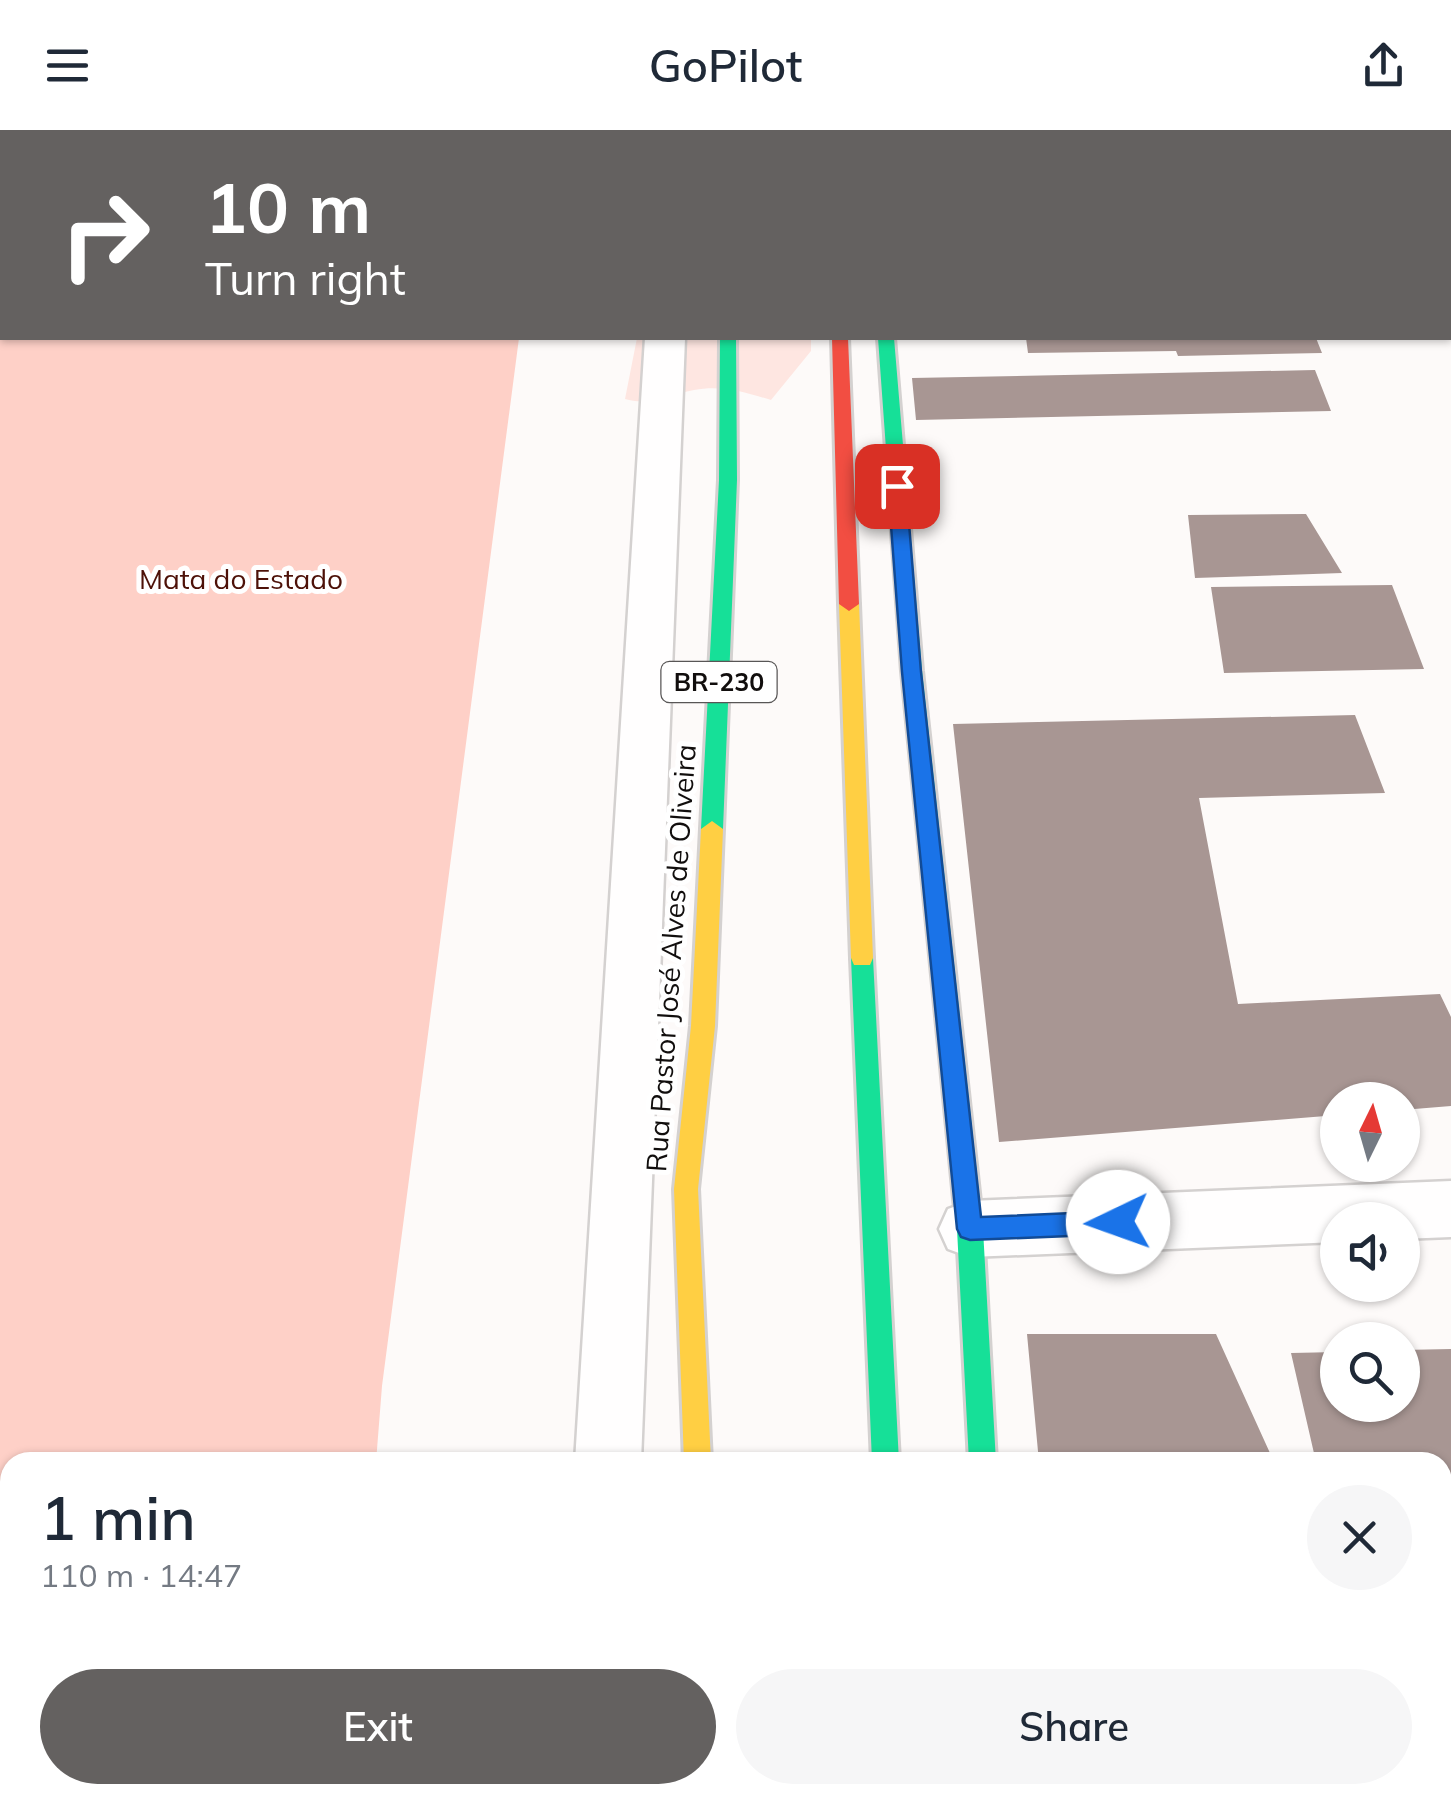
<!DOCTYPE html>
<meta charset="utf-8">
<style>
body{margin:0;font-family:Mulish,sans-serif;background:#f6f6f7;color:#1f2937;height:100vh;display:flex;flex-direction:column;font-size:38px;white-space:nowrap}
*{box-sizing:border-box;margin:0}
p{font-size:32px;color:#747a83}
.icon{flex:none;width:55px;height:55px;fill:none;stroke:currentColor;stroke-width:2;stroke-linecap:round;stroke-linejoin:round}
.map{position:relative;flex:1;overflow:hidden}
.panel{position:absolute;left:0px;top:1322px;width:1452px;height:352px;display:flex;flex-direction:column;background:#fff;border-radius:30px 30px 0 0;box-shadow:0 2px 8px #0004}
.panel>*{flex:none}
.top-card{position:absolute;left:0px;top:0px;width:1452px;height:210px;box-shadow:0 2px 8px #0004;background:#646160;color:#fff;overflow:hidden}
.needle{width:65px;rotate:5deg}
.controls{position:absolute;left:1320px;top:952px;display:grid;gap:20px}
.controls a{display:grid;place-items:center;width:100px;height:100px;border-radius:50%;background:#fff;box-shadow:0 2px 8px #0004;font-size:50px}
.pin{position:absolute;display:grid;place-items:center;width:85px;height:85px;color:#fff;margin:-42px;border-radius:20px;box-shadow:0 5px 15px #0006}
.me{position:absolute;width:110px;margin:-55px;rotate:267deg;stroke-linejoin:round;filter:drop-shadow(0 0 8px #0008)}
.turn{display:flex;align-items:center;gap:35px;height:210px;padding:0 40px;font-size:45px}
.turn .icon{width:130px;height:130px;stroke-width:2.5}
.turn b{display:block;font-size:70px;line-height:85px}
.round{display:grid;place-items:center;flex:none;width:105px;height:105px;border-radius:52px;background:#f6f6f7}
.headline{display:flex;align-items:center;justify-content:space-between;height:170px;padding:0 40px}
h1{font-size:60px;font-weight:600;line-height:75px}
.button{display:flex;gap:20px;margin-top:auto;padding:20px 40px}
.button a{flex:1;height:115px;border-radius:60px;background:#646160;color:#fff;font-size:40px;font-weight:600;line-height:115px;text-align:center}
.button a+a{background:#f6f6f7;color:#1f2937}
header{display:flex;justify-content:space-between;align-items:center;height:130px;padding:0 40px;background:#fff;font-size:45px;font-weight:600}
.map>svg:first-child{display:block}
.green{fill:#fee6e1}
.forest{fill:#fed0c7}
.building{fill:#a89693}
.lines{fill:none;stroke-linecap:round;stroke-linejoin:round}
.street-casing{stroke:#d4d1d0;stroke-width:5}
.fast-casing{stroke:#d4d1d0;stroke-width:6}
.slow-casing{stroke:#d4d1d0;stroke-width:6}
.jam-casing{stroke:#d4d1d0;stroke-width:6}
.street{fill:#fffefe;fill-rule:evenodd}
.fast{fill:#16e098;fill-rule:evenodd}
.slow{fill:#ffcf43;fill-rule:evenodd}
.jam{fill:#f24e42;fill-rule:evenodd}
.route{fill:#1a73e8;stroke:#114b97;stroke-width:2.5}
.labels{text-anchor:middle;stroke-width:10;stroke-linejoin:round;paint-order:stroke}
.shield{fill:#fff;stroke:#585656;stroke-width:2.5}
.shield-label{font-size:25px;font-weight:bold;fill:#110e0d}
.park-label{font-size:28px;fill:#4d1108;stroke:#fff}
.street-label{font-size:28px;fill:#110e0d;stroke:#fff}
</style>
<header><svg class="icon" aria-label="menu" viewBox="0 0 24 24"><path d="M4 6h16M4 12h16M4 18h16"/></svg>GoPilot<svg class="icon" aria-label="share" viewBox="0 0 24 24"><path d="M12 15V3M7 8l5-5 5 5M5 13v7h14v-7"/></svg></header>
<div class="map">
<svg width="1451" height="1673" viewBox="0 0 1451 1673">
<rect width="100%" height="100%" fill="#fdfaf9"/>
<!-- green -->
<path class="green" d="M637,208H811V221L771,270C744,262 722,255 694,260C669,265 649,276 625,269Z"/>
<!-- forest -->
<path class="forest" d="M0,0H590L2,2V208H519L382,1256L376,1332H10V1665H350L349,1673H0Z"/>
<!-- building -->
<path class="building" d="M1026,208H1316L1322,223L1178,226L1176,221L1028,223Z
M1315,240L1331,281L916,290L912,248Z
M1306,384L1342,443L1195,448L1188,385Z
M1392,455L1424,539L1224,543L1211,457Z
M1355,585L1385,663L1199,668L1238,874L1440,864L1451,887V976L1402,980V970H1338V985L999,1012L953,594Z
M1027,1204H1216L1274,1332H1039Z
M1451,1219V1394H1442V1332H1316L1291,1223L1338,1222V1275H1402V1220Z
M1451,1552V1673H1376L1374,1665H1442V1553Z"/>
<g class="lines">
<!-- street casing -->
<g class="street-casing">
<path id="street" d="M658,0H694V2H659Z
M853,0H889V2H854Z
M645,208H685L641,1332H575Z
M1451,1051V1107L1402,1109V1090H1338V1112L970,1127L948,1119L939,1099L948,1079L970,1071Z
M554,1665H628L627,1673H553Z
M965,1665H1039L1040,1673H966Z"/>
</g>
<!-- fast casing -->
<g class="fast-casing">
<path id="fast" d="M720,208H736L737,350L723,699L712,707L701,699L719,350Z
M878,208H894L922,541L983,1099L996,1332H969L957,1099L902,541Z
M862,819L870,821L873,828L899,1332H872L851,828L854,821Z
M688,1665H718V1673H688Z
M884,1665H914V1673H884Z"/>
</g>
<!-- slow casing -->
<g class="slow-casing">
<path id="slow" d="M849,467L859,474L873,828L870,835H854L851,828L839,474Z
M712,691L723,699L715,896L698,1059L711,1332H684L674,1059L691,896L701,699Z"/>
</g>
<!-- jam casing -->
<g class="jam-casing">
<path id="jam" d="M748,0H762V2H748Z
M825,0H839V2H825Z
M832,208H848L859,474L849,481L839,474Z"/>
</g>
<!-- street -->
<use href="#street" class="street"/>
<!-- fast -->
<use href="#fast" class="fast"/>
<!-- slow -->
<use href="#slow" class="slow"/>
<!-- jam -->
<use href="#jam" class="jam"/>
</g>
<!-- route -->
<path class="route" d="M897,350L906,356L921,542L981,1087L1118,1081L1127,1084L1131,1092L1127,1101L1118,1104L970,1110L961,1107L957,1099L902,542L888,356Z"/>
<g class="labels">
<!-- shield labels -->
<rect class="shield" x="661.5" y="532" width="115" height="40" rx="8"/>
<g class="shield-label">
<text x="719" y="561">BR-230</text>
</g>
<!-- park labels -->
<g class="park-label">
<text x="241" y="459">Mata do Estado</text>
</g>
<!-- street labels -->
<g class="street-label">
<text transform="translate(671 828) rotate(-86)" y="10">Rua Pastor José Alves de Oliveira</text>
</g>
</g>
</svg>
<div class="controls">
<a><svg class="needle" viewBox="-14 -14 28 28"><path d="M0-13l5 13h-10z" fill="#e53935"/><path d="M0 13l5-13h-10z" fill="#747a83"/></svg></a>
<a><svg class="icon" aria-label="sound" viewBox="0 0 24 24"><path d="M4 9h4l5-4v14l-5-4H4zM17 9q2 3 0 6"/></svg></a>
<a><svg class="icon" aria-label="search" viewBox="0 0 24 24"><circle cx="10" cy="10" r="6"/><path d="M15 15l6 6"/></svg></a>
</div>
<div class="pin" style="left:897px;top:356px;background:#d93025"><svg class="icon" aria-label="arrive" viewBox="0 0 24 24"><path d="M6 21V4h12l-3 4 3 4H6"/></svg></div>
<svg class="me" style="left:1118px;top:1092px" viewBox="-20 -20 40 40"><circle r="19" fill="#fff"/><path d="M0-13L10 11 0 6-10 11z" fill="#1a73e8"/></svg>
<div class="top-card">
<div class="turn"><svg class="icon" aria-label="right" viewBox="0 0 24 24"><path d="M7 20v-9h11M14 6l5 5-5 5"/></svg><div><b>10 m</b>Turn right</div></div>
</div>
<section class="panel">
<div class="headline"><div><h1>1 min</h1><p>110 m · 14:47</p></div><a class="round"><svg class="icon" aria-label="close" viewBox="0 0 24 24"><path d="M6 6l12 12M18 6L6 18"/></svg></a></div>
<div class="button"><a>Exit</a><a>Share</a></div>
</section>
</div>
